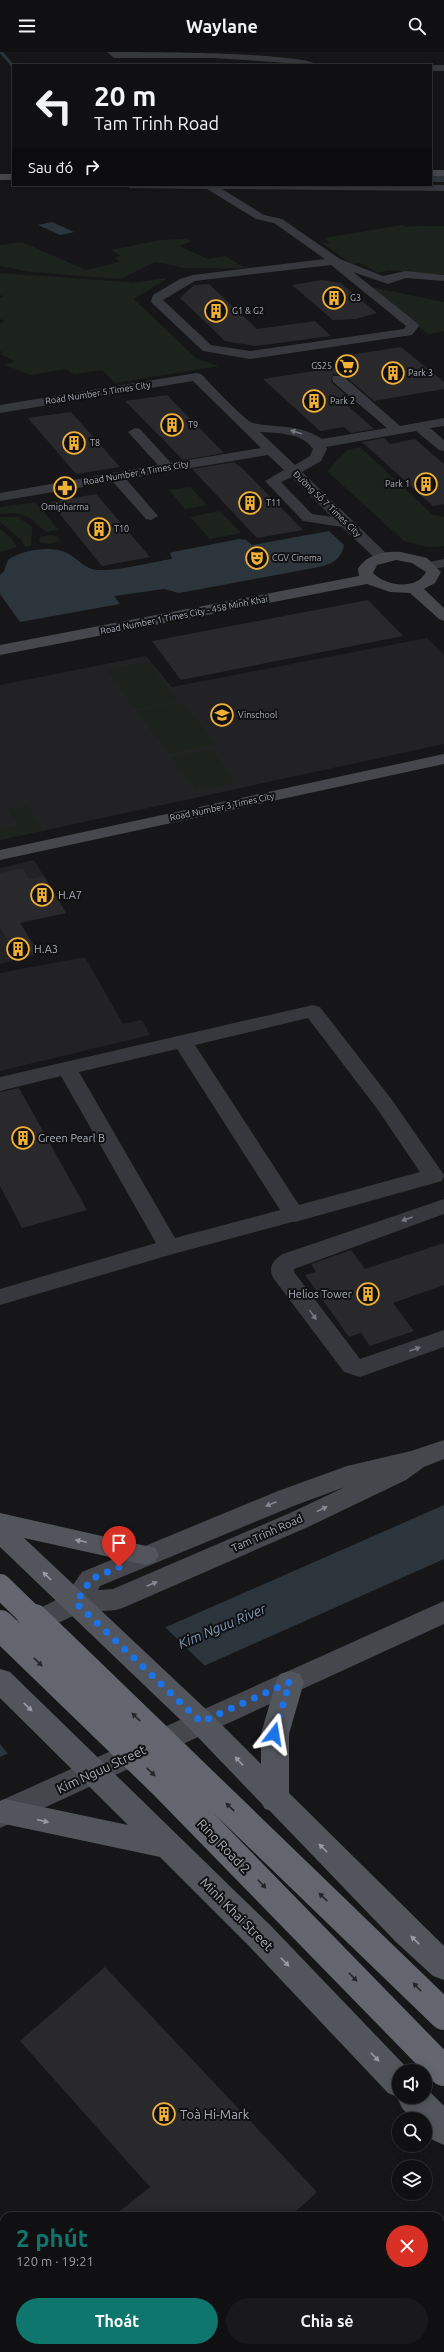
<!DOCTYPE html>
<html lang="vi">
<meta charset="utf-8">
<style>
body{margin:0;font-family:Ubuntu,sans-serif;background:#19191b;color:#f1f3f6;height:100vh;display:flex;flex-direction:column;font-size:15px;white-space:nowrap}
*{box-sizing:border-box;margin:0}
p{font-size:13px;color:#9c9d9f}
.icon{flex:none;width:22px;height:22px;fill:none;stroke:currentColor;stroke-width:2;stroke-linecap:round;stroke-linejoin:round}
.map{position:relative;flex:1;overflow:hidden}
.side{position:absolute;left:0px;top:2160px;width:444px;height:140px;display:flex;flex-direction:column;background:#101012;border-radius:12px 12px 0 0;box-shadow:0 2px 10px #0003,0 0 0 1px #303032}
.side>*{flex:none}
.hud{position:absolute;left:12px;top:12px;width:420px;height:122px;border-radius:0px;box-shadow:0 2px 10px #0003,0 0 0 1px #303032;background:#101012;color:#f1f3f6;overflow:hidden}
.tools{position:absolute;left:392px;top:2012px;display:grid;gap:8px}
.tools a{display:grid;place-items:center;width:40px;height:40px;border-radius:50%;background:#101012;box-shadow:0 2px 10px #0003,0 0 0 1px #303032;font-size:20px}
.pin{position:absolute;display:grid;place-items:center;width:34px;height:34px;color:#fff;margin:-41px -17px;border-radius:50% 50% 50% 0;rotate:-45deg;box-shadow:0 0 4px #0007}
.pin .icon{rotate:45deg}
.me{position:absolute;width:44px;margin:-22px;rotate:14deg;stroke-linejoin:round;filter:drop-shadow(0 0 3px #0008)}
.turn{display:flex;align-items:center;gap:14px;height:84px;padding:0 16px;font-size:18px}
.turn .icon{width:52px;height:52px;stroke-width:2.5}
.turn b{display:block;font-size:28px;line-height:34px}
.then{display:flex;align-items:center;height:38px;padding:0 16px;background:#0003;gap:8px;font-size:15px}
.round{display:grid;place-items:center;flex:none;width:42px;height:42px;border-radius:21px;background:#19191b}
.overview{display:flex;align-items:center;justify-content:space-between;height:68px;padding:0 16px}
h1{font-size:24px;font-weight:600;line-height:30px;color:#0f766e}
.primary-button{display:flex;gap:8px;margin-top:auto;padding:8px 16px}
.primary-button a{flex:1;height:46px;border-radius:24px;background:#0f766e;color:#fff;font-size:16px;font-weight:600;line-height:46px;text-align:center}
.primary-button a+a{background:#19191b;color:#f1f3f6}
header{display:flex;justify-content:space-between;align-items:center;height:52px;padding:0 16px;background:#101012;font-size:18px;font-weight:600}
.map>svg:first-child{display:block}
.built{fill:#222225}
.green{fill:#1c231d}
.water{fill:#2c353c}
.pier{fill:#161618}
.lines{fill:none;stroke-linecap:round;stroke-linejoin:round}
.stream{stroke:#2c353c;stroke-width:3}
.canal{fill:#2c353c;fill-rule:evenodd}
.building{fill:#29292c}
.street{fill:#37383d;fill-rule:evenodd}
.secondary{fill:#45474d;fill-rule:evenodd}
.primary{fill:#53555c;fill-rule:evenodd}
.highway-bridge-far1{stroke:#63666e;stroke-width:24}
.highway-bridge{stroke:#63666e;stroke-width:30}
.oneway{fill:#757881}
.oneway2{fill:#858993}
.oneway3{fill:#979ba6}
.oneway4{fill:#26262a}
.route{stroke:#1a73e8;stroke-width:7;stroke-dasharray:0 12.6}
.labels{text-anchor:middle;stroke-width:4;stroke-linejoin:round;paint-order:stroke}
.far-poi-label{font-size:9px;fill:#a8adb8;stroke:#111113;text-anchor:start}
.far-street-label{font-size:9px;fill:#a8adb8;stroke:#111113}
.poi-label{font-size:11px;fill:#a8adb8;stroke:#111113;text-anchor:start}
.street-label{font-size:11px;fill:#a8adb8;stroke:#111113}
.near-street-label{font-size:13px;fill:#a8adb8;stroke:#111113}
.near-poi-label{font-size:13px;fill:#a8adb8;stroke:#111113;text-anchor:start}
.near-water-label{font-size:14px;font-style:italic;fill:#7f9bb3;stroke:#111113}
</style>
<header><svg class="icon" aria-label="menu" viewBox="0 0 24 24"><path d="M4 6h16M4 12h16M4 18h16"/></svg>Waylane<svg class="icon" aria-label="search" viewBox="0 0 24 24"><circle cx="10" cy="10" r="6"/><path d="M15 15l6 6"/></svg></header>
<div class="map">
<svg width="444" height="2300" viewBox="0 0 444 2300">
<rect width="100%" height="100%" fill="#161618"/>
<!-- built -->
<path class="built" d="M427,586L444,603V692L0,788V633L146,604L172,635Z
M34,808L66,861L42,866L37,857L15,862L39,902L0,912V816Z
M85,905L123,972L142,968L150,983L0,1019V921Z"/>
<!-- green -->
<path class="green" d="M403,173L406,175C419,173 431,175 444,174V223L388,218L378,221L360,211L352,212L322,191H330L324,186Z
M185,187L192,189L179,194L208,207L225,204L245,216H185L155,210L120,227L32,220L0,214V193L22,190L86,218L120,210L115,206L121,204L111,198L160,188Z
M0,221L128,230L130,231L168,226L134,247L197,307L219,314L115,331L102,318L74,322L66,317L31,323L5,313L15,309L0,302L3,300L0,299V271L5,269L0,267V246L3,244L0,243Z
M371,235L444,250V279L428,282Z
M360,395L433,463L444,465V494L428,495L404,489L327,419L347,398Z
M190,435L207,453L185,457L169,438Z
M35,450L59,478L46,480C28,464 25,459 0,462V455Z
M220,459L241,481L210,487L190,465Z
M0,465H18L32,475L31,494L25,495L21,488L0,470Z
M0,477L12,487L17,495L0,500Z
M51,483L58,485L60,489L49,492L39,490L40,485Z
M148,610L178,649L135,657L107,618Z
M182,650L216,692L169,702L136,659Z
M211,697L236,730L196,739L171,705Z
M27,752L43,778L0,788V777L18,773L7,756Z"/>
<!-- water -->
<path class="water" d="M52,170L74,180L60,183L38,173Z
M329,479L344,493C341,510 328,513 314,516L179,541L164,537L114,544L120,552L20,570L0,542V523L4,519L8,508C22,498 51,493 67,501C79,507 85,518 99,518C120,519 151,510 172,507L170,501L173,500L239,487L246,488L252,493Z
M444,1453V1507L0,1705V1648Z"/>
<!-- pier -->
<path class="pier" d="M164,1574L206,1615L9,1703L0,1692V1646Z"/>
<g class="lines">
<!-- stream -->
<path class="stream" d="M1,0L13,14"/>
<!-- canal -->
<path class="canal" d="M431,124H444V130H431Z"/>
</g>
<!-- building -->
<path class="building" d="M322,228L341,231L377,261L356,267L333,268L292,233Z
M209,232L257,277L315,269L331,284L256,294L225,289L180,246L194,233Z
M401,295L444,330V337L374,349L344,323L333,322L331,327L332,331L356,352L347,353L374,377L351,381L344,375L320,379L263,327L346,314L336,305Z
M167,343L224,401L183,408L125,349Z
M71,360L120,415L76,422L28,366Z
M384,386L390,392L415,387L444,412V452L433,454L362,390Z
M234,410L243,417L303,478L257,486L192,417Z
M96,442L150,505L102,514L50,450Z
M368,548L403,584L181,628L152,589Z
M23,816L29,827L44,824L66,861L20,871L37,899L16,903L0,875V821Z
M19,1036L87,1158L22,1176L0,1134V1040Z
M444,1191V1233L393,1251L414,1279L370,1294L361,1281L349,1285L305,1223L316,1220L311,1212L351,1198L365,1217Z
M105,1915L317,2140L291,2164H114L150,2135L20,1989Z"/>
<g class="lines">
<!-- street -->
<path class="street" d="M107,0C137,0 303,0 318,13L214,6H114Z
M431,13H444V19H431Z
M125,133H444V139L222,137L264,163L282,167L340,207L383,224L405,219L444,223V229L406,226L388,232L353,220L417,271L419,274L412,283L250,307L203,299L153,252L151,249L153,243L180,227L193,223L325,207L274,171L256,167L207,137L130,136ZM331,213L406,274L404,277L250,299L211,293L163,248L195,229Z
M196,321L201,322C209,330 246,370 253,371C276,376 301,372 322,387L387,376L333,330L332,327L333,324H343L400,374L444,366V374L430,376L444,388V399L439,398L416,379L326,395L327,397L321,409L302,420L388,503L390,506L388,509H378L342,475L303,469L265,429L284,418L268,403L126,427L158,464L151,468L146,467L113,430L0,449V441L158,413L128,380L135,376L140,377L171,411L261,396L193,329L0,361V353ZM260,380C278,381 303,381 313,397L310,404L295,413ZM292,425L332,465L312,462L281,430Z
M444,507V515L430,518L423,514L425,511Z
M313,953L320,955L392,1048L444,1123L442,1129L295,1170H292L173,1202L0,1253V1237L156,1191L61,1024L0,1039V1025ZM308,966L378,1058L420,1120L299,1153L195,993ZM177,997L280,1158L175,1186L79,1020Z
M444,1147V1162L294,1217V1220L360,1307L444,1278V1295L360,1325L344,1320L274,1227C267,1216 273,1208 283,1202Z"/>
<!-- secondary -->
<path class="secondary" d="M431,118H444V124H431Z
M0,122H13V128H0Z
M401,500L427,506L441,520L435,531L424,537L444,556V569L439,567L410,541L390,540L367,532L0,603V593L359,524L358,517C367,502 385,499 401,500ZM396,508L412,511L426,520C416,539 386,534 373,521L377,513Z
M444,702V712L0,808V798Z
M444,1388V1407L424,1415L406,1428L308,1475L125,1555L116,1558L79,1561L25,1587L16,1584L12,1576L16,1568L66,1543L82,1520L278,1439L347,1414L411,1399ZM345,1435L290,1461L113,1537L98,1538L100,1534L296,1453Z
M444,1549V1572L0,1776V1749Z"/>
<!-- primary -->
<path class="primary" d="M0,1461L155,1496L159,1503L155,1510L146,1513L24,1486L211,1662L261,1712V1682L276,1630L280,1622L290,1619L300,1622L304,1630L289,1682V1741L444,1894V1928L433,1924L396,1890L269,1758L265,1757L262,1752L191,1678L0,1495Z
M0,1617L10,1620L271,1874L410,2019H399V2045H425V2035L444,2054V2093L433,2088L425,2080V2067H412L402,2056L397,2045L388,2041L249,1894L160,1805L0,1771V1749L5,1747L128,1773L0,1646Z"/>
<!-- highway-bridge-far1 -->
<path class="highway-bridge-far1" d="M0,1534L35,1568"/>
<!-- highway-bridge -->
<path class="highway-bridge" d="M34,1567L444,1963
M0,1573L164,1732L444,2019"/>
</g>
<!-- one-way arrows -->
<defs><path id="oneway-solid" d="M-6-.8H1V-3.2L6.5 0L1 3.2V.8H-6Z"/></defs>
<g class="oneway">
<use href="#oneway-solid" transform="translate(296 380) rotate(-162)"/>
<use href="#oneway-solid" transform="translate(407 1167) rotate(160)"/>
<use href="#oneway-solid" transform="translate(313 1263) rotate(54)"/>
<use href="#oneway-solid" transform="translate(415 1297) rotate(-19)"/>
</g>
<g class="oneway2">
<use href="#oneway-solid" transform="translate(271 1452) rotate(158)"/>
<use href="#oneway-solid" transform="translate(322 1457) rotate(-26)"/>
<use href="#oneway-solid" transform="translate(152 1532) rotate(-23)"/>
</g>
<g class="oneway3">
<use href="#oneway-solid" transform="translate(81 1489) rotate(-168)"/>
<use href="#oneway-solid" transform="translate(47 1524) rotate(-136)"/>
<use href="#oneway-solid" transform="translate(28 1655) rotate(44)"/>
<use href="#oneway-solid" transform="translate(239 1709) rotate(-133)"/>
<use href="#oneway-solid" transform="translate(43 1769) rotate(13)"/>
<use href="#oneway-solid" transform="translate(323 1796) rotate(-135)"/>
<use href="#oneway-solid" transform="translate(415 1888) rotate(-137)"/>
<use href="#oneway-solid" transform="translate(285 1910) rotate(46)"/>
<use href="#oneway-solid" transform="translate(375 2005) rotate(46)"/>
</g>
<g class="oneway4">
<use href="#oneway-solid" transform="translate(38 1610) rotate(44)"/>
<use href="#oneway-solid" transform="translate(136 1665) rotate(-136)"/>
<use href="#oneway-solid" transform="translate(151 1720) rotate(44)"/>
<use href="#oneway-solid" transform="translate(230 1755) rotate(-136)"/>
<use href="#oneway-solid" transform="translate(262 1832) rotate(46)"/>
<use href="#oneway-solid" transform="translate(323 1845) rotate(-136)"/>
<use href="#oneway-solid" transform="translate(353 1925) rotate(46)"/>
<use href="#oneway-solid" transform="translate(417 1935) rotate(-134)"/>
</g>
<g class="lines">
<!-- route -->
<path class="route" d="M119,1515L91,1527L76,1551L201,1670L290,1630L274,1682"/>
</g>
<!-- icons -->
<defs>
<g id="building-ring" transform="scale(1.15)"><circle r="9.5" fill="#111113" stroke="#f2b134" stroke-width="1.5"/><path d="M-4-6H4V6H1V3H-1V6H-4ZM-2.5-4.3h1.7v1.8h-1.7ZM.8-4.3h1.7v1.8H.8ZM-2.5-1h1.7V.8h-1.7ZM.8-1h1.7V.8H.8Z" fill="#f2b134"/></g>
<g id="supermarket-ring" transform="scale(1.15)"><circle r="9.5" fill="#111113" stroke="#f2b134" stroke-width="1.5"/><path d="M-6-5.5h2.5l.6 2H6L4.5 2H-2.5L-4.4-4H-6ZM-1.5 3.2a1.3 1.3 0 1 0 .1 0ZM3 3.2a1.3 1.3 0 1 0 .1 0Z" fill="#f2b134"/></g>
<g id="pharmacy-ring" transform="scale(1.15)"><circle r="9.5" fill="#111113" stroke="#f2b134" stroke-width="1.5"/><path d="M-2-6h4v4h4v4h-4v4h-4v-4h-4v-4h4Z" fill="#f2b134"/></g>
<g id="theatre-ring" transform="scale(1.15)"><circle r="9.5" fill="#111113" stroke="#f2b134" stroke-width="1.5"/><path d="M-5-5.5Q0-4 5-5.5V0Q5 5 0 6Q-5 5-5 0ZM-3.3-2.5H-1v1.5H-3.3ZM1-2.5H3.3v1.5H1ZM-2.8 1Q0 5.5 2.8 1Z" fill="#f2b134"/></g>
<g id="school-ring" transform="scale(1.15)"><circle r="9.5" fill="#111113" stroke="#f2b134" stroke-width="1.5"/><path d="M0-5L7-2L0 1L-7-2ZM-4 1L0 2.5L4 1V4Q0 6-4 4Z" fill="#f2b134"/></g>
</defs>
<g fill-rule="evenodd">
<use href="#building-ring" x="334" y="246"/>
<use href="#building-ring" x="216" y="259"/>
<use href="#supermarket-ring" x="347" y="314"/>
<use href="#building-ring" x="393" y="321"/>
<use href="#building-ring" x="314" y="349"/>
<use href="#building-ring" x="172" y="373"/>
<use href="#building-ring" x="74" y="391"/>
<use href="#building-ring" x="426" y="432"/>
<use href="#pharmacy-ring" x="65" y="436"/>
<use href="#building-ring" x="250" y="451"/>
<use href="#building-ring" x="99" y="477"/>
<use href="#theatre-ring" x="257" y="506"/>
<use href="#school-ring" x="222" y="663"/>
<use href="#building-ring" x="42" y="843"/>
<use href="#building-ring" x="18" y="897"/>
<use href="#building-ring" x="23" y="1086"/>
<use href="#building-ring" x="368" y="1242"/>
<use href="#building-ring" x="164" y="2062"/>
</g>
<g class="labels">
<!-- far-poi labels -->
<g class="far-poi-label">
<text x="350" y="249">G3</text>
<text x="232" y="262">G1 &amp; G2</text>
<text x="332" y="317" text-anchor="end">GS25</text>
<text x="408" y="324">Park 3</text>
<text x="330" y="352">Park 2</text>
<text x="188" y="376">T9</text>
<text x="90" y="394">T8</text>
<text x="410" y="435" text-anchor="end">Park 1</text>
<text x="266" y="454">T11</text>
<text x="65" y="458" text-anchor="middle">Omipharma</text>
<text x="114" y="480">T10</text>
<text x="272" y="509">CGV Cinema</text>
<text x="238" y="666">Vinschool</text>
</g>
<!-- far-street labels -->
<g class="far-street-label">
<text transform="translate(98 341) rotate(-9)" y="3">Road Number 5 Times City</text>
<text transform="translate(136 421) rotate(-10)" y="3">Road Number 4 Times City</text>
<text transform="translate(327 452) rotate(44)" y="3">Đường Số 7 Times City</text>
<text transform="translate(184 563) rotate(-11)" y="3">Road Number 1 Times City - 458 Minh Khai</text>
<text transform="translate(222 755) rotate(-12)" y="3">Road Number 3 Times City</text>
</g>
<!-- poi labels -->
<g class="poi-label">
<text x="58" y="847">H.A7</text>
<text x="34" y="901">H.A3</text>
<text x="38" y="1090">Green Pearl B</text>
<text x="352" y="1246" text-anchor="end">Helios Tower</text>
</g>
<!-- street labels -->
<g class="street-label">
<text transform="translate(267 1481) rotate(-24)" y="4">Tam Trinh Road</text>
</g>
<!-- near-street labels -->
<g class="near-street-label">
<text transform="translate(101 1717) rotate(-25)" y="5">Kim Nguu Street</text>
<text transform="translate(224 1794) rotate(46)" y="5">Ring Road 2</text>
<text transform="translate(237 1862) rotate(45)" y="5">Minh Khai Street</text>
</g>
<!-- near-poi labels -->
<g class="near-poi-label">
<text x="180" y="2067">Toà Hi-Mark</text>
</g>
<!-- near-water labels -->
<g class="near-water-label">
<text transform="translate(222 1574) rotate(-23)" y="5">Kim Nguu River</text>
</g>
</g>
</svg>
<div class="tools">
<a><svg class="icon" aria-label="sound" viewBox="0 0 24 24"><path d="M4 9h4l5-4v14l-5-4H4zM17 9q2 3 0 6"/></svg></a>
<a><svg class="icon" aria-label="search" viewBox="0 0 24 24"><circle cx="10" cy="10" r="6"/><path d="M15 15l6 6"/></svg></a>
<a><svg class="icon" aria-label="layers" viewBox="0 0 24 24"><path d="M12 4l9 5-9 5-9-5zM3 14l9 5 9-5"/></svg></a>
</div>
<div class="pin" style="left:119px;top:1515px;background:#d93025"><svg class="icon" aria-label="arrive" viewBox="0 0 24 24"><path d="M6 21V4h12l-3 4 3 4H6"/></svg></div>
<svg class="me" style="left:274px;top:1682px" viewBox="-20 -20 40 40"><path d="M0-17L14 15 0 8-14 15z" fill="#1a73e8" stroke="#fff" stroke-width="4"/></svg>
<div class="hud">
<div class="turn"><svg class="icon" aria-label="left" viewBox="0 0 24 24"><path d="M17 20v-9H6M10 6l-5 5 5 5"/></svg><div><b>20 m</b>Tam Trinh Road</div></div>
<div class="then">Sau đó<svg class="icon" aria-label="right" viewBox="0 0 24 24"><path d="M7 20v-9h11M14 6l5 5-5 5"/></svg></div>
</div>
<section class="side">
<div class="overview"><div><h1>2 phút</h1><p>120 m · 19:21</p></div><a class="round" style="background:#d93025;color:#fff"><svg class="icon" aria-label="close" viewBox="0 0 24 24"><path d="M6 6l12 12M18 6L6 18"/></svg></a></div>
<div class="primary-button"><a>Thoát</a><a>Chia sẻ</a></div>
</section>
</div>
